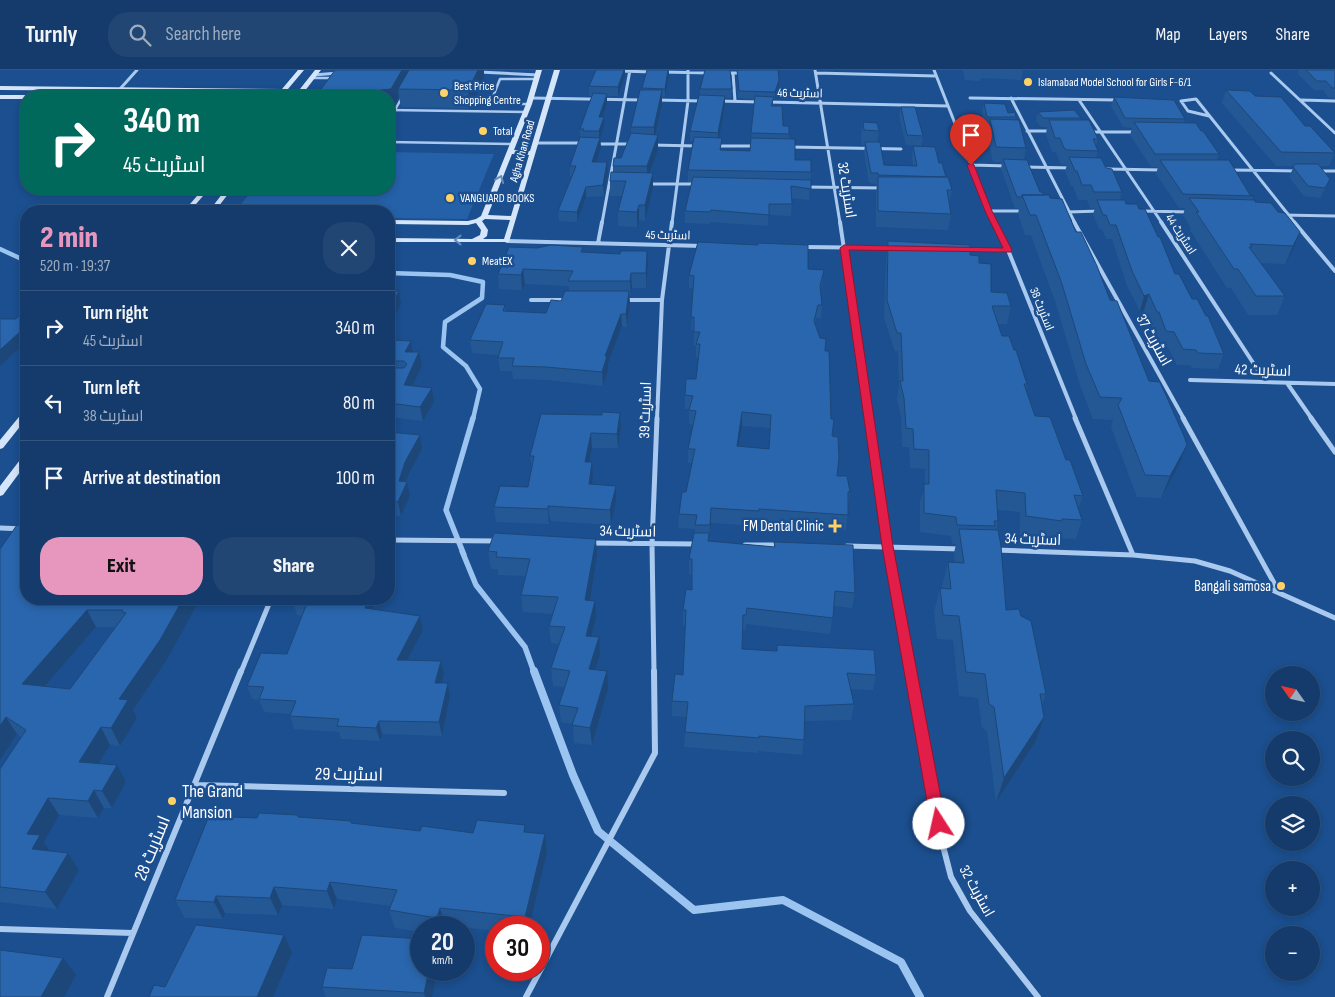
<!DOCTYPE html>
<meta charset="utf-8">
<style>
body{margin:0;font-family:"Sofia Sans Condensed",Cairo,sans-serif;background:#214673;color:#f1f3f6;height:100vh;display:flex;flex-direction:column;font-size:19px;white-space:nowrap}
*{box-sizing:border-box;margin:0}
p{font-size:16px;color:#9dadc1}
.icon{flex:none;width:28px;height:28px;fill:none;stroke:currentColor;stroke-width:2;stroke-linecap:round;stroke-linejoin:round}
.map{position:relative;flex:1;overflow:hidden}
.sheet{position:absolute;left:20px;top:135px;width:375px;height:400px;display:flex;flex-direction:column;background:#143b6b;border-radius:20px;box-shadow:0 2px 8px #0003,0 0 0 1px #33557e}
.sheet>*{flex:none}
.top-card{position:absolute;left:20px;top:20px;width:375px;height:105px;border-radius:20px;box-shadow:0 2px 8px #0003,0 0 0 1px #33557e;background:#00695c;color:#fff;overflow:hidden}
.needle{width:32px;rotate:304deg}
.controls{position:absolute;left:1265px;top:596px;display:grid;gap:10px}
.controls a{display:grid;place-items:center;width:55px;height:55px;border-radius:50%;background:#143b6b;box-shadow:0 2px 8px #0003,0 0 0 1px #33557e;font-size:25px}
.speed{position:absolute;left:410px;top:846px;display:flex;gap:10px;font-size:25px;font-weight:700;text-align:center}
.speed>*{display:grid;place-content:center;width:65px;height:65px;border-radius:50%;background:#143b6b;box-shadow:0 2px 8px #0003,0 0 0 1px #33557e;line-height:1}
.speed small{font-size:12px;font-weight:400}
.speed .limit{border:8px solid #d22;background:#fff;color:#111}
.pin{position:absolute;display:grid;place-items:center;width:42px;height:42px;color:#fff;margin:-51px -21px;border-radius:50% 50% 50% 0;rotate:-45deg;box-shadow:0 0 5px #0007}
.pin .icon{rotate:45deg}
.me{position:absolute;width:55px;margin:-28px;rotate:350deg;stroke-linejoin:round;filter:drop-shadow(0 0 4px #0008)}
.turn{display:flex;align-items:center;gap:18px;height:105px;padding:0 20px;font-size:22px}
.turn .icon{width:65px;height:65px;stroke-width:2.5}
.turn b{display:block;font-size:35px;line-height:42px}
.round{display:grid;place-items:center;flex:none;width:52px;height:52px;border-radius:20px;background:#214673}
.overview{display:flex;align-items:center;justify-content:space-between;height:85px;padding:0 20px}
h1{font-size:30px;font-weight:800;line-height:38px;color:#e797bd}
.action{display:flex;gap:10px;margin-top:auto;padding:10px 20px}
.action a{flex:1;height:58px;border-radius:20px;background:#e797bd;color:#111;font-size:20px;font-weight:800;line-height:58px;text-align:center}
.action a+a{background:#214673;color:#f1f3f6}
ul{padding:0;list-style:none}
li{display:flex;align-items:center;gap:15px;height:75px;padding:0 20px;border-top:1px solid #33557e}
li div{flex:1}
li b{display:block;font-size:19px}
li em{font-style:normal}
header{display:flex;align-items:center;gap:30px;box-sizing:border-box;height:70px;padding:0 25px;background:#143b6b;border-bottom:1px solid #33557e}
header strong{font-size:24px}
nav{display:flex;gap:28px;margin-inline-start:auto;font-size:18px}
.search{width:350px;height:45px;background:#214673;display:flex;align-items:center;gap:12px;box-sizing:border-box;padding:0 18px;border-radius:20px;color:#9dadc1;font-size:19px}
.map>svg:first-child{display:block}
.green{fill:#2461a8}
.lines{fill:none;stroke-linecap:round;stroke-linejoin:round}
.stream-far2{stroke:#9cc4f0;stroke-width:4.5}
.stream-far1{stroke:#9cc4f0;stroke-width:5.5}
.stream{stroke:#9cc4f0;stroke-width:8}
.lane{stroke:#a9c9ee;stroke-width:2.5}
.street-far3{stroke:#a9c9ee;stroke-width:3}
.street-far2{stroke:#a9c9ee;stroke-width:4}
.street-far1{stroke:#a9c9ee;stroke-width:5}
.street{stroke:#a9c9ee;stroke-width:6}
.secondary{fill:#d6e6fa;fill-rule:evenodd}
.wall{fill:#245895;fill-rule:evenodd}
.shaded-wall{fill:#1d4779}
.building{fill:#2a66ad;stroke:#1d4779;fill-rule:evenodd}
.oneway{stroke:#668bba}
.route{fill:#e11d48;stroke:#92132f}
.poi-dot{fill:#ffd166;stroke:#1b4f8f;stroke-width:2}
.labels{text-anchor:middle;stroke-width:5;stroke-linejoin:round;paint-order:stroke}
.far-poi-label{font-size:12px;fill:#fff;stroke:#1b4f8f;text-anchor:start}
.far-street-label{font-size:12px;fill:#fff;stroke:#1b4f8f}
.street-label{font-size:15px;fill:#fff;stroke:#1b4f8f}
.poi-label{font-size:15px;fill:#fff;stroke:#1b4f8f;text-anchor:end}
.near-street-label{font-size:18px;fill:#fff;stroke:#1b4f8f}
.near-poi-label{font-size:18px;fill:#fff;stroke:#1b4f8f;text-anchor:start}
</style>
<header>
<strong>Turnly</strong>
<div class="search"><svg class="icon" aria-label="search" viewBox="0 0 24 24"><circle cx="10" cy="10" r="6"/><path d="M15 15l6 6"/></svg>Search here</div>
<nav><a>Map</a><a>Layers</a><a>Share</a></nav>
</header>
<div class="map">
<svg width="1335" height="927" viewBox="0 0 1335 927">
<rect width="100%" height="100%" fill="#1b4f8f"/>
<!-- green -->
<path class="green" d="M389,82L494,84L467,149L389,148V141H236L253,119H389Z"/>
<g class="lines">
<!-- stream-far2 -->
<path class="stream-far2" d="M0,179L26,191
M389,203L450,205L483,212L482,228L445,252L443,277L466,296L480,319L473,349"/>
<!-- stream-far1 -->
<path class="stream-far1" d="M462,481L476,515L525,577L534,602
M464,485L446,440L473,348"/>
<!-- stream -->
<path class="stream" d="M534,601L573,705L598,761L694,840L783,830L901,892L920,927"/>
<!-- lane -->
<path class="lane" d="M312,8H334
M529,34H490L500,9H537
M389,40L526,42
M389,51L401,29
M389,72L513,74"/>
<!-- street-far3 -->
<path class="street-far3" d="M815,0L840,153
M934,0L994,153
M619,1L653,2
M479,2L538,5
M662,2L711,3
M724,3H743
M733,3L735,31
M816,3L936,6
M1271,3L1335,63
M314,5L338,3
M120,19L137,0
M531,28L642,30
M970,28L1118,30
M1011,28L1075,153
M656,30L702,31
M1079,30L1162,153
M1301,30L1335,31
M718,31L760,32
M768,32L948,36
M1209,46L1188,41L1181,31L1196,29L1295,153
M976,60H993
M1027,61H1051
M1089,62H1136
M536,73H583
M594,74H633
M651,75L698,76
M716,76H755
M789,77L901,79
M971,95L1008,96
M1024,97L1073,98
M1106,99L1163,100
M1229,100L1298,101
M1319,101H1335
M648,114H697
M805,117L882,118
M988,141H1025
M1141,141L1190,142
M1068,142L1100,141
M1281,145L1335,146
M602,153L630,0
M672,153L688,31V0"/>
<!-- street-far2 -->
<path class="street-far2" d="M840,152L869,349
M994,152L1008,180L1076,349
M1074,152L1184,349
M1161,152L1265,311
M1294,152L1335,201
M507,171L703,176
M598,173L602,152
M804,177L892,178
M963,180H1008
M531,230H568
M624,230H662
M1190,310L1335,314
M1287,313L1312,349
M657,349L662,230L672,152"/>
<!-- street-far1 -->
<path class="street-far1" d="M869,348L888,476L911,602
M1075,348L1133,485
M1183,348L1279,522
M1311,348L1335,382
M0,458L26,459
M389,470L496,471
M590,473L696,474
M745,475H779
M847,476L961,479
M995,480L1133,485L1195,491L1230,501L1335,548
M241,602L271,529
M654,602L652,474L657,348"/>
<!-- street -->
<path class="street" d="M911,601L942,772L951,807L970,841L1038,927
M194,715L504,723
M0,859L133,863
M107,927L241,601
M526,927L655,683L654,601"/>
<!-- secondary -->
<path class="secondary" d="M298,0H304L288,19H300L315,0H321L301,26H297L298,23L285,22L282,25L280,22L0,20V16L282,19Z
M536,0H542L532,34L514,80L530,81L554,0H560L509,172H389V168L472,169L480,165L481,160L476,153L468,155L389,154V150L468,151L476,149L481,146L526,34ZM512,84L529,85L511,146L488,145ZM485,149L510,150L504,169H483L487,166L488,160L482,151Z
M0,25H26L28,26H26V29H0Z
M203,119H209L190,141H184Z
M226,119H232L215,141H209Z
M26,341V349L3,378L0,379V370L23,342Z
M26,385V394L3,425L0,426V416L23,386Z"/>
</g>
<!-- wall -->
<path class="wall" d="M669,0V5L665,27H662V34L656,65L658,80L650,103L653,118L645,151L639,150L637,157L618,156V141L622,126H610V111L613,102V96L621,88L631,64V57L642,18Z
M737,0L779,17L775,29H773V36L783,56L789,64V68L795,90L811,102L809,130L792,128L791,146L768,145V156L710,152V154L685,153V141L692,112H688V100L693,71H690V61L700,25V19H732L731,28H725V35L718,67L721,80L750,81L755,29L738,28Z
M963,0H1023L1021,10L981,8L980,11L965,10Z
M1299,0H1335V28L1328,27L1323,20H1314L1298,4Z
M625,5L618,26H607V33L602,47H604V57L600,68L601,78L596,92L608,102L604,126L586,127L577,152L559,151L558,141L572,106H570V96L580,68V59L592,26H589V16Z
M484,7L470,38L401,37L399,27L394,37L316,26Z
M1226,20L1255,26L1305,56L1335,83L1329,96H1319L1325,119L1320,128L1304,126L1289,107L1294,96H1276L1222,33Z
M1114,27L1185,49L1184,53L1201,61L1219,84L1217,90L1250,125L1254,126L1252,129L1255,132L1278,142L1300,162L1293,180L1285,194L1261,193L1285,226L1277,245H1248L1231,218H1227L1190,160L1191,158L1183,145L1185,138H1179L1156,104L1158,97H1151L1130,65L1132,58L1123,57L1111,36Z
M984,33L1008,43L1016,47V49L1026,78L1024,90L1040,122L1044,125L1050,128L1076,162L1110,230L1178,397L1161,428L1137,427L1111,357L1113,350L1093,349L1080,315L1056,234L1031,165H1025L1018,144L1019,138H1015L1001,99L1002,92H993L987,64L988,57H985L982,43Z
M901,37L923,66L921,76L906,75L899,46Z
M1038,42L1081,48V50L1098,69L1096,76L1098,81L1096,87L1106,98L1122,122L1120,130L1126,134L1175,204L1192,229L1224,284L1218,299L1192,298L1190,295H1177L1168,277H1161L1154,257H1152L1144,240L1140,241L1127,216L1112,169H1106L1102,159H1099L1093,144L1095,138H1090L1087,130H1078L1073,116H1071L1065,101L1067,95H1063L1060,93L1056,82H1052L1046,64L1047,57H1041L1036,51Z
M863,52L879,61L877,72L884,95L913,96L912,86L913,76L939,93L952,120L949,134L951,144L948,160L876,157V122L877,115H876V114L869,113L864,82L865,75H862L861,66Z
M888,171L970,185L979,193L991,222L1011,236L1007,254H998L1002,266L1014,280L1027,314L1026,320L1035,346L1066,390L1083,426L1078,439L1082,450L1076,469L1056,468V470L1020,465V442L997,440L998,451L996,460L1006,540L1021,546L1046,624L1042,635L1044,647L1036,671L996,732L987,661L982,658L978,628L959,626L953,570L937,569L934,542L940,518H942V516L948,492H955L954,483L956,474H952L951,466L920,462V432L925,414V399L910,398L909,377H902L901,347L897,329L899,317L898,281H895L884,248L886,188Z
M583,182L648,196L646,218H632L631,226H629L630,234L627,257L622,256L608,293V300L603,316L547,310L513,309L512,301H500L498,288L499,285L472,283L470,270L505,235L506,242L546,243L561,231L569,221V216L525,214L522,220L499,219L498,204Z
M808,199L824,200L821,220L822,235L821,248H816L815,254L825,281L831,349L837,406L850,422L846,460L758,453V456L711,453L709,471L774,477V472L855,523L852,538L834,536L830,564L746,554L745,561L743,560L742,579L777,581V575L876,605L873,620L850,619L854,634L851,650L805,651L804,670L802,685L758,681V683L684,677L686,647L672,646V631L683,605L685,556L683,555V540L692,520V505L689,504V489L695,463V459L678,458L679,444L686,422L692,393H688V379L693,355L689,354V339H685V325L696,309L699,288L696,287V275H694V260H691L693,218H689V205ZM742,356L770,358L769,379L738,376Z
M26,246V272L0,296V249H16Z
M389,264H392L393,270L413,282H419L422,296L412,316L432,318L434,332L423,351L389,347Z
M620,343L621,357L618,378H592L589,392L593,407L592,414L616,416V431L611,455L550,451L549,454L496,452L494,437L528,417L532,399L530,386L602,345Z
M389,362L422,379L408,406L406,412L410,426L401,446L389,445Z
M0,479L26,529H200L168,588L133,640L137,648L120,676L110,675L99,694L117,695L126,712L112,738H104L98,748L59,745L44,772L51,781L68,783L79,800L57,839L0,832V699L21,667L17,664L0,690ZM96,557H115L70,619L45,616Z
M488,481L597,486L589,531L596,549L592,566L600,585L595,599L608,619L592,675L574,673L573,654L561,652L559,635L565,617L553,616L551,598L559,574L551,573L549,556L553,544L523,542L521,525L525,506L498,505V499H491Z
M294,529H376L373,539L420,546L423,560L407,590L441,591L444,604L441,613H448L450,626L442,666L382,664L380,671L341,669L339,662L294,659L290,646V644L264,642L259,630L252,629L247,616L287,584L302,546L297,545L293,532Z
M298,745L299,747L351,751L352,753L420,761L473,763L526,762L545,764L547,782L529,858H496V861L445,855L444,858H421V862L395,858L389,840L391,836L337,829L334,839L282,835L278,845L225,843L223,849L185,848L175,830L257,748Z
M438,900L432,927H326L322,917Z"/>
<!-- shaded-wall -->
<path class="shaded-wall" d="M402,0H411L398,19L399,27L394,37H389V26H376L380,20Z
M478,0H484V7L470,38L468,20Z
M624,0H625V5L618,26V17Z
M668,0L669,5L665,27V19Z
M779,10V17L775,29V22Z
M662,20V34L654,72V57Z
M607,24V33L599,57V47Z
M725,26V35L718,73V63Z
M604,47V57L600,68L601,78L593,102L592,92L599,70V61Z
M658,65V80L647,111V96Z
M607,92L608,102L604,126L603,115Z
M653,103V118L645,151V135Z
M586,117V127L577,152V142Z
M639,135V150L637,157V142Z
M1300,162L1293,180L1285,194L1293,176Z
M647,181L648,196L646,218V203Z
M523,199L525,214L522,220L521,205Z
M631,203L632,218L631,226L630,211Z
M399,221L401,234L389,258V240Z
M629,221L630,234L627,257L626,244Z
M1149,224L1144,240L1140,241L1144,226Z
M621,244L622,256L608,293V300L603,316L602,302L605,286Z
M22,260L26,272L0,296V280Z
M411,271L413,285L405,282Z
M419,282L422,296L406,329L404,315Z
M432,318L434,332L423,351L420,337Z
M742,342V356L736,390L737,376Z
M620,343L621,357L618,378L617,364Z
M591,363L592,378L586,406L585,392Z
M420,365L422,379L408,406L403,421L407,412L410,426L401,446L398,432L399,411L405,392Z
M1187,375L1178,397L1161,428L1170,406Z
M592,392L593,407L590,429L589,414Z
M616,416V431L611,455L610,440Z
M548,436L550,451L549,454L548,439Z
M711,438V453L709,469L710,455Z
M596,469L597,486L587,548L585,530Z
M183,529H200L168,588L133,640L137,648L120,676L111,658L119,629Z
M368,529H376L369,551L365,538Z
M595,531L596,549L587,583L586,566Z
M87,540L96,557L32,631L22,614Z
M420,546L423,560L400,604L397,590Z
M599,567L600,585L590,616L589,599Z
M441,591L444,604L438,626L435,613Z
M607,601L608,619L592,675L590,658Z
M448,613L450,626L442,666L439,652Z
M6,647L17,664L0,690V656Z
M1044,647L1036,671L996,732L1004,708Z
M379,651L382,664L380,671L376,658Z
M101,657L110,675L89,710L79,692Z
M117,695L126,712L112,738L102,721Z
M94,720L104,738L98,748L88,731Z
M48,728L59,745L44,772L51,782L32,779L27,764Z
M545,764L547,782L529,858H527L525,847Z
M68,783L79,800L57,839L45,822Z
M330,812L337,829L334,839L327,821Z
M274,817L282,835L278,845L270,828Z
M216,826L225,843L223,849L214,832Z
M440,838L445,855L444,858H439L437,848Z
M284,865L292,883L273,927H257Z
M63,888L76,905L64,927H41Z
M429,900H438L432,927H425L424,923Z"/>
<!-- building -->
<path class="building" d="M335,0H402L391,19L380,20L376,26H316Z
M409,0H478L468,20L398,19Z
M596,0H624L618,17L589,16Z
M647,0H668L665,19L642,18Z
M705,0H730L732,19H700Z
M737,0H778L779,10L775,22L739,21Z
M1306,0H1335V18H1332L1326,11H1317Z
M640,20H662L654,57H631Z
M1226,20L1250,21L1255,26L1281,27L1305,56H1310L1335,83L1281,82Z
M593,23L607,24L599,47H604L599,61H583L584,59H580Z
M699,25L725,26L718,63L690,61Z
M755,26L774,27L771,36H782L783,56H789V64L751,63Z
M1114,27L1174,30L1185,49L1125,48Z
M984,33L1005,34L1008,43L1015,42L1016,47H987Z
M901,37H915L923,66L907,65Z
M1074,40L1081,48H1043L1038,42Z
M990,49L1019,50L1026,78L996,77Z
M1049,50H1089L1098,69H1093L1098,81L1067,80L1064,78L1060,68H1055Z
M863,52L877,53L879,61L864,60Z
M1134,52L1196,53L1201,61H1203L1219,84H1155Z
M631,63L658,65L647,96H613L614,88H621Z
M580,67L600,68L592,92H607L603,115L586,117L577,142L558,141L576,96H570Z
M694,67L722,68L720,80L750,81L751,68L795,69V90H811V102L688,100Z
M865,72H880L884,95L917,96L913,76L935,77L939,93H942L946,107L878,105V103H871Z
M1069,87L1101,88L1106,98L1112,99L1122,122H1094L1091,115H1082L1077,101H1075Z
M1003,89L1027,90L1040,122H1042L1044,125H1022V127H1017Z
M1160,90H1229L1250,125L1254,126L1183,124Z
M1295,94H1318L1330,109L1325,118L1308,116L1293,97Z
M611,102L653,103L645,135H639L637,142L618,141L626,111H610Z
M693,107L811,110V119L791,116L792,134H769V145L711,140L710,142L685,141Z
M878,107H948L952,120H947L951,144L878,141Z
M1022,125H1049L1050,128L1062,129L1076,162H1081L1097,196L1110,230L1117,231L1149,311L1160,312L1184,366L1187,375L1170,406L1145,405L1118,335L1122,328L1100,327L1086,294L1062,214L1036,145H1030Z
M1189,128L1255,130V132L1271,133L1278,142L1285,143L1300,162L1293,176L1250,174L1252,177H1249L1285,226H1256L1238,199H1234L1196,142H1199Z
M1097,130H1125L1126,134H1137L1139,139H1145L1158,167H1160L1175,204H1179L1192,229H1197L1206,246H1208L1224,284L1198,283L1196,280L1183,279L1174,262L1166,261L1159,242H1157L1149,224L1144,226L1132,201L1116,155H1110L1106,145H1103Z
M888,171L970,175V185L979,186V193L991,194V222L1007,223L1011,236H992L1002,266H1009L1014,280H1016L1027,314H1024L1035,346L1050,347L1066,390H1070L1083,426L1074,425L1082,450L1062,449V451L1026,446L1025,423L996,420L998,451H994L995,456L957,455L956,447L924,443V414H929V380L914,379L913,359L906,358L904,328L900,311H903L901,263H897L887,230Z
M698,172L758,175V173L808,175V199L824,200L820,216L822,235H818L814,251L820,268L826,269L825,281H829L831,349H834L832,366L838,367L839,387L837,406H847L850,422H848V445L759,439V441L711,438L710,455H695L697,445L679,444L682,422H686L695,379H688L696,341L689,340L693,326L685,325L686,309H696L700,274H696L700,262H694V247H691L694,206L689,205ZM742,342L771,345L769,379L737,376Z
M551,175L583,177L581,182L620,184L621,181H647L646,203H631L630,211H568L573,201L523,199L521,205L498,204L509,177L537,178Z
M389,221H399L389,240Z
M565,221H629L626,244H621L605,286H607L602,302L546,297L512,296L514,288H498L503,272L470,270L486,234L505,235L503,241L546,243L551,230L561,231Z
M19,246H26V261L22,260L0,280V249H16Z
M389,264H392L389,270L411,271L405,282H419L404,315L432,318L420,337L389,333V298H404L407,294L404,291H389Z
M602,342L620,343L617,364L591,363L585,392H592L589,414L616,416L610,440L548,436V439L494,437L500,416L528,417L534,386H530L541,344L602,345Z
M389,362L420,365L405,392L399,411L407,412L398,432L389,431Z
M17,455L26,456V529H183L160,570L119,629L128,630L111,658L101,657L79,692L117,695L102,721L94,720L88,731L48,728L27,764L40,765L32,779L68,783L45,822L0,817V699L26,660L6,647L0,656V479ZM87,540H123L122,542L126,543L70,619L22,614Z
M959,459L998,460L1001,476L1006,540L1019,539L1021,546L1031,551L1046,624H1040L1044,647L1004,708L994,637L989,634L985,604L966,602L959,546L943,545L940,518L951,519L948,492L964,493Z
M494,463L596,469L585,530L595,531L586,566L599,567L589,599L607,601L590,658L572,655L578,638L559,635L570,601L551,598L565,557L549,556L558,527L521,525L530,489L496,487L497,482L488,481Z
M694,463H709L708,471L775,477L774,472L853,475L855,523L835,521L833,548L747,538L746,545H743L742,579L777,581V575L874,580L876,605L847,603L854,634L805,636L804,670L759,666V668L685,662L688,632L672,631L675,604L683,605L686,540H683L686,519L692,520V489H689Z
M294,529H368L365,538L420,546L397,590L441,591L435,613H448L439,652L379,651L376,658L337,656L339,649L290,646L296,631L259,629L264,617L247,616L261,583L287,584L307,533L293,532Z
M259,743L298,745V747L351,751V753L420,761L422,756L473,763L477,750L525,755L524,762L545,764L525,847L440,838L437,848L389,840L397,820L330,812L327,821L274,817L270,828L216,826L214,832L175,830L209,746L257,748Z
M196,855L284,865L257,927H259H149L154,915L165,917Z
M362,865L421,869V900H429L424,923L322,917L327,898L352,899Z
M0,880L63,888L41,927H0Z"/>
<!-- one-way arrows -->
<defs><path id="oneway-chevron" d="M-2-3.5L2.5 0L-2 3.5" fill="none" stroke-width="1.6" stroke-linecap="round" stroke-linejoin="round" transform="scale(1.25)"/></defs>
<g class="oneway">
<use href="#oneway-chevron" transform="translate(500 109) rotate(-68)"/>
<use href="#oneway-chevron" transform="translate(458 170) rotate(-180)"/>
</g>
<!-- route -->
<path class="route" d="M971,93L974,95L992,141L1012,180L1011,182L849,180L893,476L946,754L944,758L939,760L934,758L931,754L882,476L840,178L844,175L1003,178L985,141L967,95Z"/>
<!-- markers -->
<g class="poi-dot">
<circle cx="1028" cy="12" r="5"/>
<circle cx="444" cy="23" r="5"/>
<circle cx="483" cy="61" r="5"/>
<circle cx="450" cy="128" r="5"/>
<circle cx="472" cy="191" r="5"/>
<path d="M832.5 448.5h5v5h5v5h-5v5h-5v-5h-5v-5h5z"/>
<circle cx="1281" cy="516" r="5"/>
<circle cx="172" cy="731" r="5"/>
</g>
<g class="labels">
<!-- far-poi labels -->
<g class="far-poi-label">
<text x="1038" y="16">Islamabad Model School for Girls F-6/1</text>
<text x="454" y="20">Best Price<tspan x="454" dy="14">Shopping Centre</tspan></text>
<text x="493" y="65">Total</text>
<text x="460" y="132">VANGUARD BOOKS</text>
<text x="482" y="195">MeatEX</text>
</g>
<!-- far-street labels -->
<g class="far-street-label">
<text transform="translate(800 23) rotate(1)" y="4">اسٹریٹ 46</text>
<text transform="translate(522 81) rotate(-74)" y="4">Agha Khan Road</text>
<text transform="translate(1181 164) rotate(57)" y="4">اسٹریٹ 44</text>
<text transform="translate(668 165) rotate(1)" y="4">اسٹریٹ 45</text>
<text transform="translate(1042 239) rotate(68)" y="4">اسٹریٹ 38</text>
</g>
<!-- street labels -->
<g class="street-label">
<text transform="translate(847 120) rotate(81)" y="5">اسٹریٹ 32</text>
<text transform="translate(1154 270) rotate(61)" y="5">اسٹریٹ 37</text>
<text transform="translate(1263 300) rotate(2)" y="5">اسٹریٹ 42</text>
<text transform="translate(645 340) rotate(-88)" y="5">اسٹریٹ 39</text>
<text transform="translate(628 461) rotate(1)" y="5">اسٹریٹ 34</text>
<text transform="translate(1033 469) rotate(2)" y="5">اسٹریٹ 34</text>
<text transform="translate(977 821) rotate(61)" y="5">اسٹریٹ 32</text>
</g>
<!-- poi labels -->
<g class="poi-label">
<text x="824" y="461">FM Dental Clinic</text>
<text x="1271" y="521">Bangali samosa</text>
</g>
<!-- near-street labels -->
<g class="near-street-label">
<text transform="translate(349 704) rotate(1)" y="6">اسٹریٹ 29</text>
<text transform="translate(152 778) rotate(-68)" y="6">اسٹریٹ 28</text>
</g>
<!-- near-poi labels -->
<g class="near-poi-label">
<text x="182" y="727">The Grand<tspan x="182" dy="21">Mansion</tspan></text>
</g>
</g>
</svg>
<div class="controls">
<a><svg class="needle" viewBox="-14 -14 28 28"><path d="M0-13l5 13h-10z" fill="#e53935"/><path d="M0 13l5-13h-10z" fill="#9dadc1"/></svg></a>
<a><svg class="icon" aria-label="search" viewBox="0 0 24 24"><circle cx="10" cy="10" r="6"/><path d="M15 15l6 6"/></svg></a>
<a><svg class="icon" aria-label="layers" viewBox="0 0 24 24"><path d="M12 4l9 5-9 5-9-5zM3 14l9 5 9-5"/></svg></a>
<a>+</a>
<a>−</a>
</div>
<div class="speed"><div>20<small>km/h</small></div><div class="limit">30</div></div>
<div class="pin" style="left:971px;top:95px;background:#d93025"><svg class="icon" aria-label="arrive" viewBox="0 0 24 24"><path d="M6 21V4h12l-3 4 3 4H6"/></svg></div>
<svg class="me" style="left:939px;top:754px" viewBox="-20 -20 40 40"><circle r="19" fill="#fff"/><path d="M0-13L10 11 0 6-10 11z" fill="#e11d48"/></svg>
<div class="top-card">
<div class="turn"><svg class="icon" aria-label="right" viewBox="0 0 24 24"><path d="M7 20v-9h11M14 6l5 5-5 5"/></svg><div><b>340 m</b>اسٹریٹ 45</div></div>
</div>
<section class="sheet">
<div class="overview"><div><h1>2 min</h1><p>520 m · 19:37</p></div><a class="round"><svg class="icon" aria-label="close" viewBox="0 0 24 24"><path d="M6 6l12 12M18 6L6 18"/></svg></a></div>
<ul>
<li><svg class="icon" aria-label="right" viewBox="0 0 24 24"><path d="M7 20v-9h11M14 6l5 5-5 5"/></svg><div><b>Turn right</b><p>اسٹریٹ 45</p></div><em>340 m</em></li>
<li><svg class="icon" aria-label="left" viewBox="0 0 24 24"><path d="M17 20v-9H6M10 6l-5 5 5 5"/></svg><div><b>Turn left</b><p>اسٹریٹ 38</p></div><em>80 m</em></li>
<li><svg class="icon" aria-label="arrive" viewBox="0 0 24 24"><path d="M6 21V4h12l-3 4 3 4H6"/></svg><div><b>Arrive at destination</b></div><em>100 m</em></li>
</ul>
<div class="action"><a>Exit</a><a>Share</a></div>
</section>
</div>
